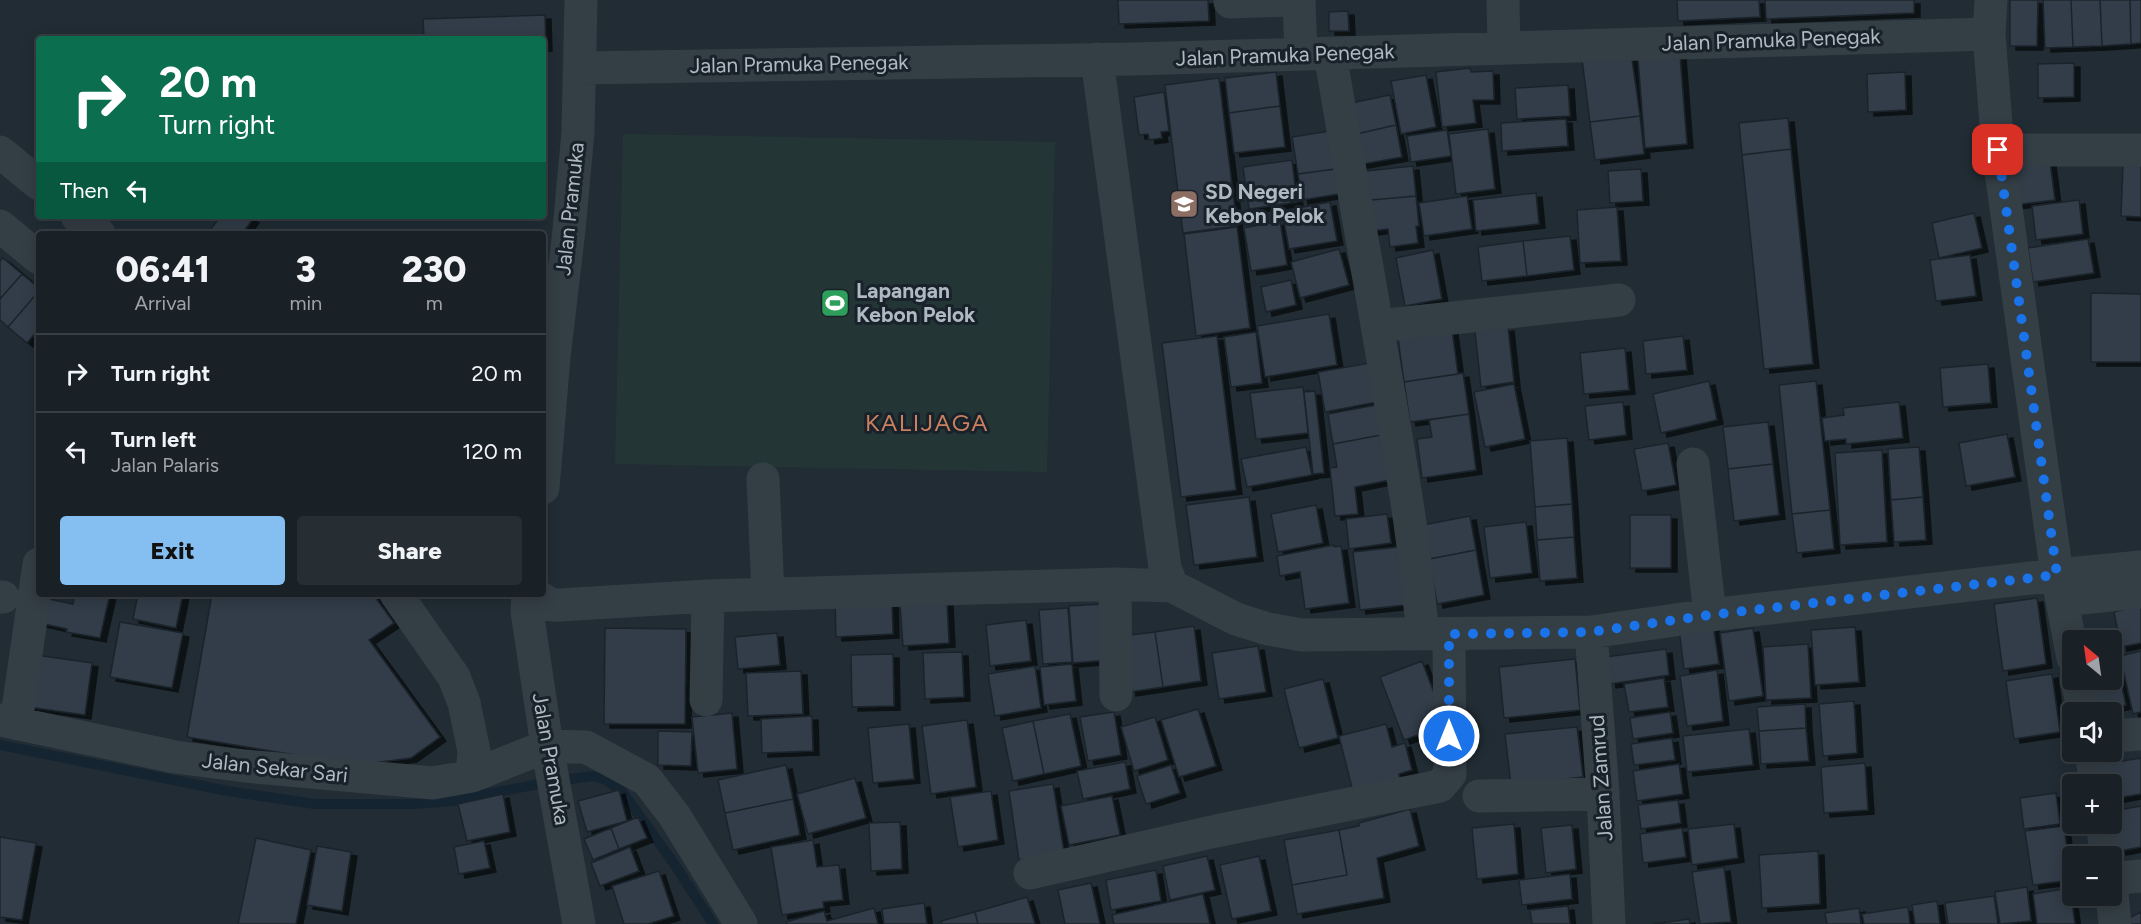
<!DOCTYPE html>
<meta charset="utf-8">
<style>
body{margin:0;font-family:Figtree,sans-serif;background:#262e33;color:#f1f3f6;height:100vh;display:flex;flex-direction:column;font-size:22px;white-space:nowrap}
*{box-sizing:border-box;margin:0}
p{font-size:20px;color:#9fa3a7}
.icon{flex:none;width:33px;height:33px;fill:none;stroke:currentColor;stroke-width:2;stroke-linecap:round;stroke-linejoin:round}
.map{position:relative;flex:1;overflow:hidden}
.drawer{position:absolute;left:36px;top:231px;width:510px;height:366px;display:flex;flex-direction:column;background:#192127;border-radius:6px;box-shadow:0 3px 15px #0003,0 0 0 2px #373e44}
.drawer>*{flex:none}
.guide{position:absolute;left:36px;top:36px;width:510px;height:183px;border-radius:6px;box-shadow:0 3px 15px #0003,0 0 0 2px #373e44;background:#0b6e4f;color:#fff;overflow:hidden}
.needle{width:39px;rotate:331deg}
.controls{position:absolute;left:2062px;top:630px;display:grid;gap:12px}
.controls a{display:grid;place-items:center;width:60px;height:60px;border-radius:6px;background:#192127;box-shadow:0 3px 15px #0003,0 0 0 2px #373e44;font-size:30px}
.pin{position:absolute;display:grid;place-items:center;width:51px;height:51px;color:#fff;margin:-26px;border-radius:12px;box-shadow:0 3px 9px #0006}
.me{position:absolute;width:66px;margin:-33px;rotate:0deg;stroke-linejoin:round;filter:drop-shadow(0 0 4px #0008)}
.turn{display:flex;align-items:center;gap:21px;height:126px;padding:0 24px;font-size:27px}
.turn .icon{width:78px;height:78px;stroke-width:2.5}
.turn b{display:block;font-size:42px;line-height:51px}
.then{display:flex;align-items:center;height:57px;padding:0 24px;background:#0003;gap:12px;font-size:22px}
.eta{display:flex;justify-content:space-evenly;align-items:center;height:102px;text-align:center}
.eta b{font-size:36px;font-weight:800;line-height:42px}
.button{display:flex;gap:12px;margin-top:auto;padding:12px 24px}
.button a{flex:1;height:69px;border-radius:6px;background:#85bef0;color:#111;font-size:24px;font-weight:800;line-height:69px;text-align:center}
.button a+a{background:#262e33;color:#f1f3f6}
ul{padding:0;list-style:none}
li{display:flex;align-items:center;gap:18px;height:78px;padding:0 24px;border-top:2px solid #373e44}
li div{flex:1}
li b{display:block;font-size:22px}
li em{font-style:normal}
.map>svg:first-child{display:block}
.green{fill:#233635}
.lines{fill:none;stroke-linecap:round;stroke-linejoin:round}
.stream{stroke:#152431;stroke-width:10}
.building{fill:#303e48;stroke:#1b242c;stroke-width:1.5;filter:url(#shadow)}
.minor{stroke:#343e45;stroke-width:33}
.route{stroke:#1a73e8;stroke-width:10;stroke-dasharray:0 18}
.labels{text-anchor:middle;stroke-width:6;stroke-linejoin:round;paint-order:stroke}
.street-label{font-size:21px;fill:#aeb9c2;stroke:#19222a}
.poi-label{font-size:21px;font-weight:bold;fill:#aeb9c2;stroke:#19222a;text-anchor:start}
.quarter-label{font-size:24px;letter-spacing:1.5px;fill:#cb8060;stroke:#19222a}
</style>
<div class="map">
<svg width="2141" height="924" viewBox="0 0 2141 924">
<defs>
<filter id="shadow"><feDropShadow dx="6" dy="4" stdDeviation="0" flood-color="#0009"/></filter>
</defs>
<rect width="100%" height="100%" fill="#212c34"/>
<!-- green -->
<path class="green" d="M623,134L1055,142L1047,472L615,464Z"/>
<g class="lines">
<!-- stream -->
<path class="stream" d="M0,745L228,791L315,804H413L453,801L548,782L593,776L606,780L621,790L675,865L713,924"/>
</g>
<!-- building -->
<path class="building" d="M1118,0H1208L1209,21L1119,24Z
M1677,0H1759L1760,17L1678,21Z
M1765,0H1914V13L1766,19Z
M2010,0H2038L2037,46H2010Z
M2043,0H2071L2073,47L2045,48Z
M2071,0H2100L2102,46L2073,47Z
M2100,0H2130L2131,44L2102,46Z
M2130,0H2141V43L2131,44Z
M1348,11L1349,31H1329V12Z
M545,15L546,47H543V39H424L423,19Z
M1631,52L1640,116L1590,122L1582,59Z
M1680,55L1687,144L1645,148L1638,59Z
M2074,63V97L2038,98V64Z
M1470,68L1471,72L1493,71L1494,100H1473L1476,123L1442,127L1436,72Z
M1276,72L1280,106L1229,113L1225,78Z
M1905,72L1906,110L1868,112L1867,74Z
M1426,75L1436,127L1401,134L1391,81Z
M1219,78L1237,226L1183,233L1165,85Z
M1568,85L1570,116L1517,119L1515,88Z
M1164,92L1169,131L1161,132L1162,138L1149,140L1148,134L1139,135L1134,97Z
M1390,95L1396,125L1352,135L1346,104Z
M1280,106L1285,147L1234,153L1229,113Z
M1640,116L1644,154L1595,160L1590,122Z
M1788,118L1791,149L1742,155L1739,123Z
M1566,119L1568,146L1502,151L1501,123Z
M1396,125L1402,157L1358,165L1352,135Z
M1488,129L1495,189L1456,194L1449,134Z
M1447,130L1451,156L1411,162L1407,136Z
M1330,131L1335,169L1298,174L1292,137Z
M1791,149L1813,364L1764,369L1742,155Z
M2049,154L2055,200L2014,205L2009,160Z
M1292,160L1297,202L1249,209L1243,167Z
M2123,165H2141V217L2121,216Z
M1413,166L1416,196L1360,201L1357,172Z
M1335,169L1339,194L1302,200L1298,174Z
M1641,169L1643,201L1610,203L1608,171Z
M1536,193L1539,224L1476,231L1473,200Z
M1416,196L1419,226H1416L1418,243L1390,247L1388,229L1363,232L1360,201Z
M1467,196L1472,229L1424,236L1419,203Z
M2079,200L2083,234L2036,240L2032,206Z
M1330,202L1337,241L1289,249L1282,211Z
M1617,207L1621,261L1580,263L1577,210Z
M1974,213L1982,248L1939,258L1932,223Z
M221,216H248L253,219L242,234H207Z
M1280,221L1287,265L1251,271L1244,228Z
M1237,227L1250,328L1196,336L1184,234Z
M1570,236L1574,270L1527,276L1523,241Z
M2088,239L2094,273L2033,282L2028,248Z
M1523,241L1527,276L1482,281L1478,247Z
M1339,249L1349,285L1300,298L1291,262Z
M1433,250L1442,299L1405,306L1396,258Z
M1970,255L1976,296L1936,301L1930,260Z
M3,258L22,274L0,299V261Z
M22,274L39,288V291L8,327L0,320V299Z
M1291,280L1296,305L1266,312L1261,287Z
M39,291V329L27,343L8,327Z
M2091,293L2141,294V362H2091Z
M1329,314L1337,365L1265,377L1257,326Z
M1508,327L1514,382L1481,387L1475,331Z
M1452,330L1458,374L1404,382L1398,338Z
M1256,332L1262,383L1231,387L1224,337Z
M1217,336L1236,490L1181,497L1162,343Z
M1683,336L1687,370L1646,374L1643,341Z
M1625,348L1629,390L1584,394L1580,353Z
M1370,363L1377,402L1325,412L1318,372Z
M1988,364L1991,403L1943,407L1940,368Z
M1463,373L1469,414L1410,422L1404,382Z
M1709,381L1717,420L1661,433L1653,394Z
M1816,381L1830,510L1792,514L1779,385Z
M1514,384L1525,439L1485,447L1474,392Z
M1303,387L1308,433L1256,439L1250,393Z
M1315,391L1324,473L1313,474L1304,392Z
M1623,402L1626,435L1589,440L1585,406Z
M1899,402L1903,438L1846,444V439L1825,441L1822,418L1844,415L1843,408Z
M1376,405L1381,435L1333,444L1328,414Z
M1469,414L1476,470L1422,478L1417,439L1432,437L1429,420Z
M1768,422L1773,464L1728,469L1723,427Z
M2007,434L2015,477L1966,486L1959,443Z
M1381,435L1390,480L1355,487L1358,514L1335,516L1330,468L1337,467L1333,444Z
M1567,438L1572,504L1535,507L1530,441Z
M1668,443L1676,485L1642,491L1634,449Z
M1306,447L1312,475L1247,487L1241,459Z
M1919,447L1923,497L1891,500L1888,449Z
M1882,450L1887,542L1840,545L1835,453Z
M1773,464L1779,515L1734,521L1728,469Z
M1249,497L1257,557L1194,565L1186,505Z
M1923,497L1926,540L1894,542L1891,500Z
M1572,504L1574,537L1537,540L1535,507Z
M1316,505L1323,543L1278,552L1271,514Z
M1830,510L1834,549L1797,553L1792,514Z
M1387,514L1391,543L1349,549L1346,519Z
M1630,515H1671V568H1630Z
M1470,516L1476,550L1429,559L1423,525Z
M1526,522L1532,573L1490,578L1484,527Z
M1574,537L1577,578L1540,581L1537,540Z
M1334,545V547L1341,546L1349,603L1305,609L1300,572L1280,576L1277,556Z
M1398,547L1405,605L1360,610L1353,552Z
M1476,550L1484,595L1437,604L1429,559Z
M75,594H110L100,638L66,632L67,629L40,623L45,598L73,604Z
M138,594H183L176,628L133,619Z
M212,594H373L394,623L369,640L440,737L411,758L373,763L326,760L187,737Z
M892,598L893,634L836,637L835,601Z
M2037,598L2046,664L2003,671L1994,604Z
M947,602L949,643L903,646L900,605Z
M1105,604L1109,660L1073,663L1069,606Z
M2141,605V643L2121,647L2114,612Z
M1068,608L1072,662L1043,664L1039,610Z
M1026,620L1031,661L990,666L986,625Z
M120,622L183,633L172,688L110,677Z
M1713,624L1719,664L1684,669L1679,629Z
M1194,626L1201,681L1163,687L1155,632Z
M1855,627L1859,682L1815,685L1811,630Z
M605,628L686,629L685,724H604Z
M1753,628L1763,696L1729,701L1720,633Z
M1155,632L1163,687L1130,692L1122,636Z
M777,633L780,665L738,669L735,637Z
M1808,644L1811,698L1766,700L1763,647Z
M1258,646L1266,692L1219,699L1212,653Z
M1666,649L1669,675L1610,684L1606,657Z
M2112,651H2114L2126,705L2099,711L2092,680H2112Z
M2141,651V712L2133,714L2120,656Z
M962,652L964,697L925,699L923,653Z
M893,654L894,706L852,707L851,655Z
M36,655L92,663L85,715L28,707Z
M1575,659L1580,710L1504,718L1499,667Z
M1422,661L1446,725L1404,740L1380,677Z
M1072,664L1076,701L1044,705L1040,667Z
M1035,666L1041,708L995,716L988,674Z
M1717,670L1723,721L1687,726L1680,676Z
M801,671L803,714L748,716L746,673Z
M2052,674L2060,732L2014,739L2006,681Z
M1664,678L1668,707L1629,712L1624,684Z
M1323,679L1338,738L1299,748L1284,689Z
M1854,701L1857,753L1823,756L1819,704Z
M1805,704L1806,728L1759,731L1757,707Z
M1198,709L1216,766L1179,777L1161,720Z
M1114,712L1121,755L1088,761L1080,717Z
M1670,712L1673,733L1633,739L1630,718Z
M732,713L737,769L698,773L692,717Z
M1070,714L1081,766L1044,774L1033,721Z
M812,716L813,751L762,753L761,719Z
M1155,717L1168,760L1134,771L1121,727Z
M967,720L976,787L931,794L922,726Z
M1033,721L1044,774L1013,781L1002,728Z
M909,724L914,779L873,783L868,728Z
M1386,724L1392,747L1405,743L1412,770L1399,774L1400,780L1353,792L1339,736Z
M1577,727L1583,777L1511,785L1505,734Z
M1806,728L1809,761L1761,764L1759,731Z
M1749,729L1753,765L1687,772L1683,736Z
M658,731L692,732L691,766L658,765Z
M1672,738L1675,760L1634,765L1631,744Z
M2141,758V794L2112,799V784H2108L2104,764Z
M1125,762L1130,789L1083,799L1077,771Z
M1865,763L1868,810L1824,813L1821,767Z
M1679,764L1683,794L1637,801L1633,771Z
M786,765L793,799L725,813L718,780Z
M1171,765L1180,793L1146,804L1137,776Z
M855,778L866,818L808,834L797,794Z
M1053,784L1064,852L1019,860L1009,791Z
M619,790L627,821L587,832L578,801Z
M991,791L998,840L958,847L950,797Z
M2056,793L2060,824L2024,829L2020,798Z
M503,794L510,832L467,841L458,804Z
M1112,796L1120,835L1069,845L1061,806Z
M793,799L800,835L733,850L725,813Z
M1678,800L1681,823L1641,829L1638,805Z
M2141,806V847L2120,851L2113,811Z
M1410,809L1419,846L1377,858L1384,898L1297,914L1292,885L1347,875L1339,830L1359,826V823Z
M638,817L647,838L619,849L611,828Z
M900,822L902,869L871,871L869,823Z
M1514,824L1518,874L1477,879L1472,828Z
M1734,824L1738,858L1692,865L1688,829Z
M1572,825L1576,869L1546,873L1541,828Z
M2064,826L2071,880L2033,885L2025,831Z
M611,828L619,849L593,860L584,839Z
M1682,828L1686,857L1643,863L1640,834Z
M1339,830L1347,875L1292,885L1284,840Z
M0,837L36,843L22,920L0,917Z
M256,838L311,850L296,924H238Z
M813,840L817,867L839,865L843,900L823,902L824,908L782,915L771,847Z
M484,841L490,868L459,874L454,847Z
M317,846L351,852L342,911L307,905Z
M630,847L639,871L600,886L591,863Z
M1818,851L1820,904L1762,908L1759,855Z
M1207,856L1215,890L1170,900L1163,866Z
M1259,856L1271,911L1232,919L1220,865Z
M1724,867L1731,922L1700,924L1692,872Z
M1156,870L1161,901L1111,910L1106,880Z
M659,871L674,916L648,924H624L612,886Z
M1570,874L1572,899L1522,905L1519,880Z
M1091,883L1100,924H1065L1058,890Z
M2027,887L2031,921L2000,924L1995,892Z
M2070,888L2075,924H2037L2033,894Z
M1203,894L1210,924H1114L1112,915Z
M1994,896L1998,924H1948L1945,903Z
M1027,897L1035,924H978L975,912Z
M1937,901L1940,924H1915L1912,905Z
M924,903L927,924H884L882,909Z
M1568,906L1570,924H1532L1530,910Z
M1908,907L1910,924H1864L1862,914Z
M874,908L878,924H787L786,922L824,911L827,921Z
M1859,908L1861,924H1827L1825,913Z
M975,912L978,924H942L941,921Z
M2141,912V924H2125L2124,921Z
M1689,919L1690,924H1653Z"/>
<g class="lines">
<!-- minor -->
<path class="minor" d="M1299,0L1301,54
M1503,0L1504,48
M1991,0L1989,34L1998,150L2057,575L2073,658
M1230,2L1289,0
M1330,53C1355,203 1383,353 1407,503C1414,546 1418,590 1423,634
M1097,59L1165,568L1172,586
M581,68L1133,59L1989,34
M1998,150H2141
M0,152L39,184
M77,216L99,234
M0,226L39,258
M1378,326L1619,300
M1693,464L1710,615
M763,479L768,594
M543,488L554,357L569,230L578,132L581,0
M1115,584L1116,695
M396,594L454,677L464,703L474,751L472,776
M528,594L527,611L547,746L579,924
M535,594L551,605H560L708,596L1115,584L1172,586L1236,619L1268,629L1302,635L1591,632L1710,615L2057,575L2141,567
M0,597H3
M2062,600L2141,592
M1591,632L1603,794L1609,924
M2077,680L2084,712
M706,700L708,596
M0,720L175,757L245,766L433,783L472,776L547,746L586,747L647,780L674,815L741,924
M16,723L39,564
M2112,736L2141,734
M2091,752L2096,784
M1479,796L1603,794
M2102,824L2107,856
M1030,873L1216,831L1440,786L1450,774L1449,634
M2112,879L2141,876
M2112,894L2115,924"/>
</g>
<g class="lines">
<!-- route -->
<path class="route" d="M1449,736V634L1591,632L1710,615L2057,575L1998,150"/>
</g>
<!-- icons -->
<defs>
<g id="school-square" transform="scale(1.5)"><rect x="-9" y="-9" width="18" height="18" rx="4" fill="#8d6e63" stroke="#19222a"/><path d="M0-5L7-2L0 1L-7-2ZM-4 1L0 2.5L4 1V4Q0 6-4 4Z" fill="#fff"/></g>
<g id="stadium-square" transform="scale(1.5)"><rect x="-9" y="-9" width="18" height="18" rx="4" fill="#2e9e5b" stroke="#19222a"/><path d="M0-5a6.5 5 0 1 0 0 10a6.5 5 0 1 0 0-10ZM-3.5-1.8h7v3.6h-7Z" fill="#fff"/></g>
</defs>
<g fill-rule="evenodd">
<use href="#school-square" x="1184" y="204"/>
<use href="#stadium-square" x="835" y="303"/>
</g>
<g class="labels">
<!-- street labels -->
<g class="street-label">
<text transform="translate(1771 40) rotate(-2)" y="7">Jalan Pramuka Penegak</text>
<text transform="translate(1285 55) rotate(-2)" y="7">Jalan Pramuka Penegak</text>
<text transform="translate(799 64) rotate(-1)" y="7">Jalan Pramuka Penegak</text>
<text transform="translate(570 209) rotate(-84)" y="7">Jalan Pramuka</text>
<text transform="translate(551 759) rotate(80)" y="7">Jalan Pramuka</text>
<text transform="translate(275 768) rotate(6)" y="7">Jalan Sekar Sari</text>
<text transform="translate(1601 778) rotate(-94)" y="7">Jalan Zamrud</text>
</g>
<!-- poi labels -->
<g class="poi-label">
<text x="1205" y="199">SD Negeri<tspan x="1205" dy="24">Kebon Pelok</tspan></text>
<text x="856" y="298">Lapangan<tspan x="856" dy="24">Kebon Pelok</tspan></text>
</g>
<!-- quarter labels -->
<g class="quarter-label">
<text x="927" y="431">KALIJAGA</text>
</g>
</g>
</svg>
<div class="controls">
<a><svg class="needle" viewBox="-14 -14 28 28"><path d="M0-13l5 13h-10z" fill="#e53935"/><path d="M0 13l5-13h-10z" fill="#9fa3a7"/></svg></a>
<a><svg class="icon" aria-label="sound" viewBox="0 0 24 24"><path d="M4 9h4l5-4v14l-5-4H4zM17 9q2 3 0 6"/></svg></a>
<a>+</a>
<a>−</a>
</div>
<div class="pin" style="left:1998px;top:150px;background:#d93025"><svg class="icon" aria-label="arrive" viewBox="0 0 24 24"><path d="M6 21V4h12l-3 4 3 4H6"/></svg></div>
<svg class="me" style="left:1449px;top:736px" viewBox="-20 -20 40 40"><circle r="17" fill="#1a73e8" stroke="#fff" stroke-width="3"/><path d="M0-11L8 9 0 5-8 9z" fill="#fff"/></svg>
<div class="guide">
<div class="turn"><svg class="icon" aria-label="right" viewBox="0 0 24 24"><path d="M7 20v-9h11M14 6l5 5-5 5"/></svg><div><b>20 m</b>Turn right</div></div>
<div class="then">Then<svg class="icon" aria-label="left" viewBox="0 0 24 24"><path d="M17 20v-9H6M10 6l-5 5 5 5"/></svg></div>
</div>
<section class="drawer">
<div class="eta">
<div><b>06:41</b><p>Arrival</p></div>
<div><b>3</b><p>min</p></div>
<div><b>230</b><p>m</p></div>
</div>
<ul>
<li><svg class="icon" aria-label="right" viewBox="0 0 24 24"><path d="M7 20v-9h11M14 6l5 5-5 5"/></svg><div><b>Turn right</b></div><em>20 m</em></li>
<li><svg class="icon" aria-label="left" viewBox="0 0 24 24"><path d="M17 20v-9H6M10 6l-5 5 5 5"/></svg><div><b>Turn left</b><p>Jalan Palaris</p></div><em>120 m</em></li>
</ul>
<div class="button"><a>Exit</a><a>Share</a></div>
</section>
</div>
